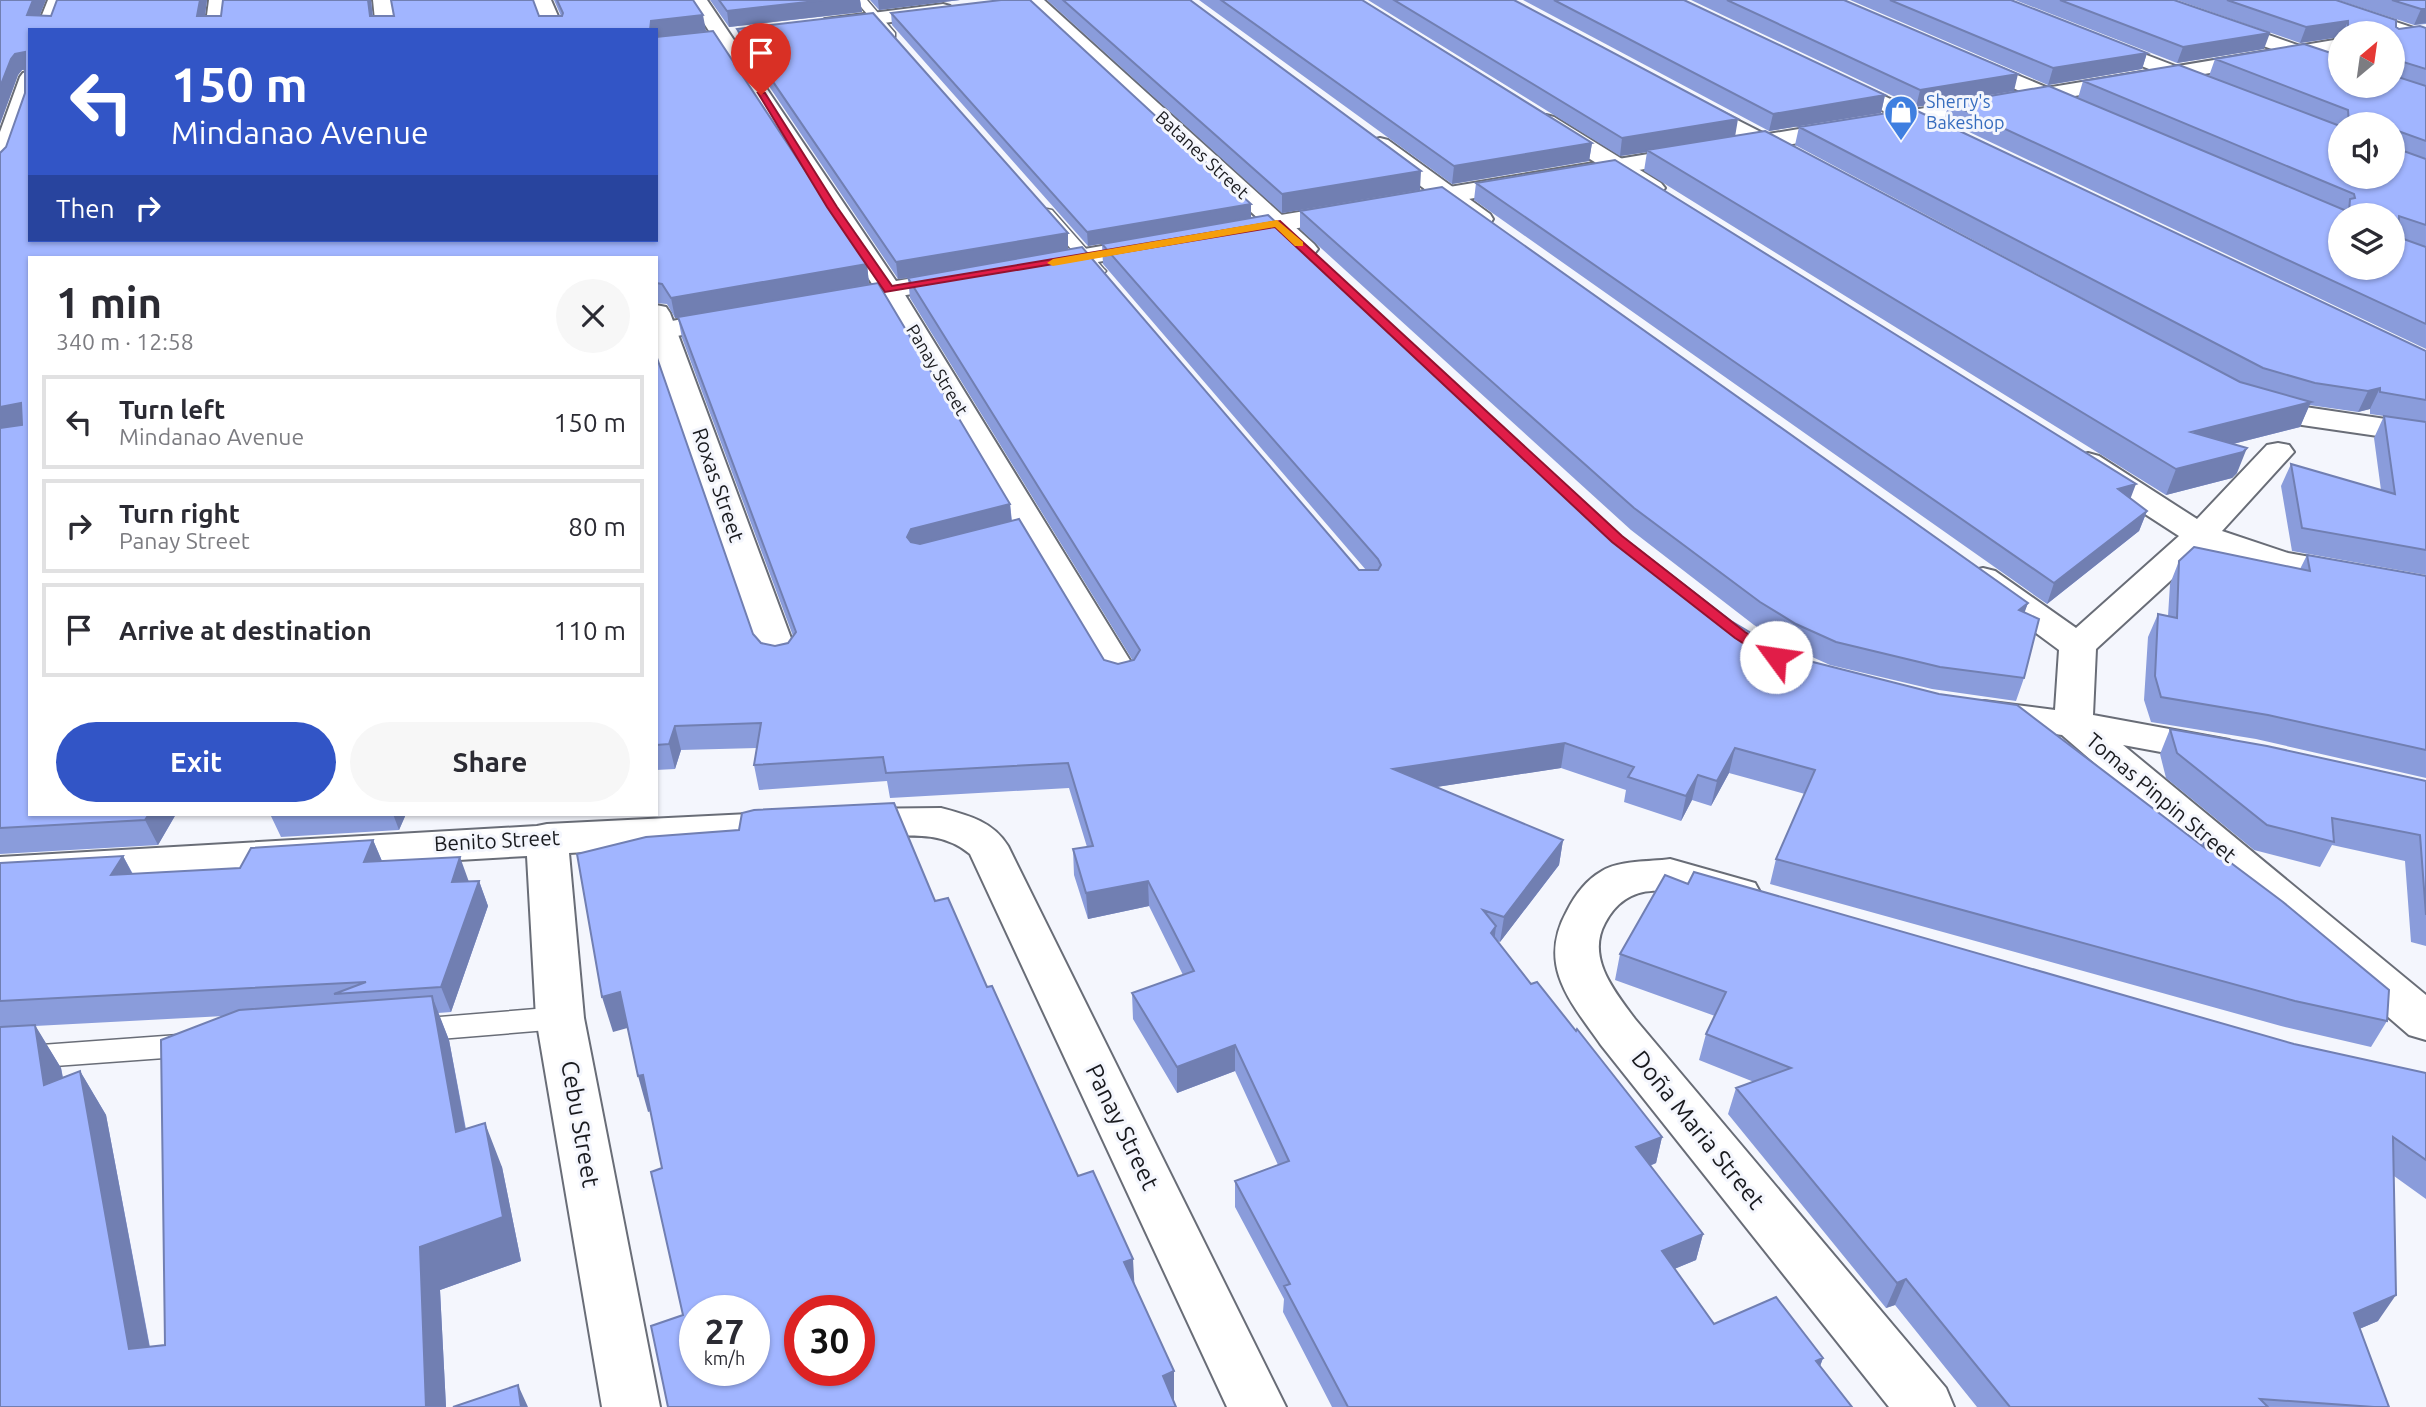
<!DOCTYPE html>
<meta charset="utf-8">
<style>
body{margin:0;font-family:Ubuntu,sans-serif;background:#f7f7f7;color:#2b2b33;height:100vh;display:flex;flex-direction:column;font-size:26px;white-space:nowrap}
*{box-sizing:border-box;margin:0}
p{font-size:23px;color:#7c7c81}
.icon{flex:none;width:38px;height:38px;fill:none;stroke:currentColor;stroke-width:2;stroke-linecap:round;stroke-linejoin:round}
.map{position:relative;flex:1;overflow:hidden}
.panel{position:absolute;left:28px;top:256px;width:630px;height:560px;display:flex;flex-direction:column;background:#fff;border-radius:0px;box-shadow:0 2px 5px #0004}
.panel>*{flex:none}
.banner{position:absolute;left:28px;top:28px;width:630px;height:214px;border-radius:0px;box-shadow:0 2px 5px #0004;background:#3255c6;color:#fff;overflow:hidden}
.needle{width:46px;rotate:29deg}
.fabs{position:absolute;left:2328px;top:21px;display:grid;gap:14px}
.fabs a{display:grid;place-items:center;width:77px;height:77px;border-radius:50%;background:#fff;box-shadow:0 2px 5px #0004;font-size:35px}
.speed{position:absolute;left:679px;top:1295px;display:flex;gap:14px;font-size:35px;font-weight:700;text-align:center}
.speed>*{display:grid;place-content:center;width:91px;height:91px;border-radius:50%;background:#fff;box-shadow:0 2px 5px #0004;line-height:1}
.speed small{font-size:18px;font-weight:400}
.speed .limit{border:10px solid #d22;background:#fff;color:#111}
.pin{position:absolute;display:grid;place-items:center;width:60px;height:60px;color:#fff;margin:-72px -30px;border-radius:50% 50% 50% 0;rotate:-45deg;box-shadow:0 0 7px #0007}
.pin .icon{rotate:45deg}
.me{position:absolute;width:77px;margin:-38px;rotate:301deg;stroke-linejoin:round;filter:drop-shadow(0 0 5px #0008)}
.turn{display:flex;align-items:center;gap:24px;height:147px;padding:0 28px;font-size:32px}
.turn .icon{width:91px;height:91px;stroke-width:2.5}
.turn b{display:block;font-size:49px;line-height:60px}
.then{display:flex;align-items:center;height:66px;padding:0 28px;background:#0003;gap:14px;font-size:26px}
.round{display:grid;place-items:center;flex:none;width:74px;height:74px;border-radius:37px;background:#f7f7f7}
.headline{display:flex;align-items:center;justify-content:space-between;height:119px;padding:0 28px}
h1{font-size:42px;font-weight:700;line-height:52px}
.primary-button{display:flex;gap:14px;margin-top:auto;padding:14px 28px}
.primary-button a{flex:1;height:80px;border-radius:42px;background:#3255c6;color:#fff;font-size:28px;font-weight:700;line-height:80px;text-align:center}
.primary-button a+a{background:#f7f7f7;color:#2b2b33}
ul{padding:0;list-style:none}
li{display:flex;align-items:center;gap:21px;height:94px;margin:0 14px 10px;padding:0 14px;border:4px solid #e1e1e2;border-radius:0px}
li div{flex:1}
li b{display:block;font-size:26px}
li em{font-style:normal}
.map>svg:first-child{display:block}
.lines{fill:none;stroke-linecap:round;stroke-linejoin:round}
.lane-casing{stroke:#696d77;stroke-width:3}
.street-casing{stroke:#696d77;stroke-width:4}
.secondary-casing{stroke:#696d77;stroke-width:4}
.lane{fill:#fff;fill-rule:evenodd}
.street{fill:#fff;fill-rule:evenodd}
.secondary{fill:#fff;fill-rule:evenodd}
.wall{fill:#8a9cdb;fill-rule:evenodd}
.shaded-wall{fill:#717fb2}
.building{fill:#a1b5ff;stroke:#717fb2;stroke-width:2;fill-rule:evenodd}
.route{fill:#e11d48;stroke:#92132f;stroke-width:2}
.slow{fill:#f59e0b}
.labels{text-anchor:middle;stroke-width:6;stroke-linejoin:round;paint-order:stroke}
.far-shop-label{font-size:18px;fill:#366cbe;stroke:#f4f6fd;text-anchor:start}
.far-street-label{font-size:18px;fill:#191a1e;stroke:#f4f6fd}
.street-label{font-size:21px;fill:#191a1e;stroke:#f4f6fd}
.near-street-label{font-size:24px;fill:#191a1e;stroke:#f4f6fd}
</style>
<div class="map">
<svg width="2426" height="1407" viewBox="0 0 2426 1407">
<rect width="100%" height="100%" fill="#f4f6fd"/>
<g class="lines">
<!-- lane casing -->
<g class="lane-casing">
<path id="lane" d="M855,0H867L895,33V37H887Z
M1047,209L1052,210L1103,268L1106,271L1103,274H1093L1042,216L1040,213L1042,210Z
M560,1007L570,1011L574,1018L570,1025L560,1029L415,1041L405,1038L401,1030L405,1022L415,1019Z
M192,1034L202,1037L206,1045L202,1053L192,1056L0,1070V1048Z"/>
</g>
<!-- street casing -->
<g class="street-casing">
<path id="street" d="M48,0H66L56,30H36Z
M209,0H227L225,30H205Z
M373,0H391L396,30H376Z
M533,0H551L564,30H544Z
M689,0H707L902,290L1139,675L1133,683L1120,686L1107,683L1101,675L876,290Z
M1024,0H1044L1314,244L1318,249L1314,254L1305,257L1296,254Z
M2142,0H2169L2340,60V73L2144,4Z
M2302,0H2330L2426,32V44L2304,4Z
M943,4L950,6L952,10L950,14L825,31L815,25L825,19Z
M2097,36L2217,82L2221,86L2217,90H2203L2090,46L2087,42L2090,38Z
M1969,55L2089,105L2092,110L2089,115H2073L1962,65L1959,61L1962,57Z
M30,71V109L12,164L8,169L0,171V132L20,77L23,73Z
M1838,75L1956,129L1959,134L1956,139H1940L1831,85L1828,81L1831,77Z
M1690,96L1802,153L1806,158L1802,163H1786L1682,107L1679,102L1682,97Z
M1546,115L1554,117L1661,183L1665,188L1661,193L1653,195L1645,193L1538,127L1535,122L1538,117Z
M1380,138L1388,140L1490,214L1493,219L1490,224L1481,226L1472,224L1372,150L1369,145L1372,140Z
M656,305L666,307L670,313L798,657L792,665L779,668L766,665L760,657L656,354Z
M2255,393L2305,407L2426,425V443L2302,425L2244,408L2240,402L2244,396Z
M2278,443L2289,445L2294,452L2222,531L2288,553L2426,578V600L2284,573L2205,549L2096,649L2093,715L2229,740L2235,749L2229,758L2215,762L2123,745L2426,995V1040L2409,1035L2062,735L1970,721L1965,713L1970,705L1984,701L2055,710L2059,650L1971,585L1966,578L1971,571L1983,568L1995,571L2076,628L2179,536L2077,470L2072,463L2077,456L2088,453L2099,456L2197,519L2267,445Z
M941,808C967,815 993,821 1008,846L1286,1407H1227L970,854C929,820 880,846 833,833L827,823L833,813L848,809Z
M791,812L806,816L812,826L806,836L791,840L569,853L584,1018L660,1407H602L536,1018L527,856L0,887V857L537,826L547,824Z
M1670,859L1755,883L1761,894L1755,905C1750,906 1744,909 1739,909C1731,909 1721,904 1713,902C1673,890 1629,877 1605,923C1586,958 1615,992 1635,1019L1946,1388L1954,1407H1889L1601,1045C1570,1001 1537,965 1567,911C1575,895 1586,880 1602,871C1619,860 1650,862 1670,859Z"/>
</g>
<!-- secondary casing -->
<g class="secondary-casing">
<path id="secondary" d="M2340,39V51L1227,240L1218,237L1214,232L1218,227L1227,224Z
M1154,237L1163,240L1167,245L1163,250L1038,273L1029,271L1025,265L1029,259L1038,257Z
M961,270L970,272L974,278L970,284L831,308L821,306L817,300L821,294L831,292Z
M730,310L740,312L744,318L740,324L656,340V324Z"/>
</g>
<!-- lane -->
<use href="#lane" class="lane"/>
<!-- street -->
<use href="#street" class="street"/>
<!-- secondary -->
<use href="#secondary" class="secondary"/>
</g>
<!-- wall -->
<path class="wall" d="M0,0L40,16H51L57,0H207L205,16H221L223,0H371L373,16H561L554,0H693L706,31L867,264L869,284L1010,504L1012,521L1104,660L1118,664L1133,661L910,298L908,278L898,279L740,43L737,29L1068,233V250L1359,570H1366L1103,264L1102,244L1607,525L1731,621L1768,643L2202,845L2203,842L2387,1021L2371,1047L2281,1026L1770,884L1776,859L1805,794L1729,773L1711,806L1692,800L1681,821L1624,802L1626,790L1561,768L1436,787L1563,840L1559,865L1500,942L1497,941L1531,984L1662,1137L1656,1163L1650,1166L1703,1234L1696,1260L1674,1269L1714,1324L1823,1358L1820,1366L1852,1407H1332L1283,1312L1284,1299L1235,1207V1181L1278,1165L1235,1071L1177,1093L1133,1019L1132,993L1183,975L1149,906L1088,919L1074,875L1073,849L1087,847L1069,788L890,798L887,781L759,790L754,765L757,748L681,750L675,769L656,770V355L753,634L761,643L775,646L788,643L793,636L682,338L678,318H675L667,304L656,303V257H30V814H184H176L158,845L0,854V153L6,147L25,93V70H22L18,75L0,124ZM656,30V240H30Z
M710,0H860L862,12L729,27Z
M870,0H960L879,10Z
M1047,0H1190L1420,190L1282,213Z
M1199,0H1362L1592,143L1589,161L1452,184Z
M1368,0H1514L1735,135L2172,346L1795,145L1799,127L2426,351V575L2292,551L2281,486L2291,464L2381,490L2374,438L2384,416L2370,414V409L2358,412L2309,405L2300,427L2233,444L2237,473L2232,478L2166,495L1644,171L1647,152L1620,156Z
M1523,0H1684L1885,95L1881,113L1769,131Z
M1691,0H1844L2014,91L1916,107Z
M1850,0H2011L2147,53L2142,69L2048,85Z
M2015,0H2174L2264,49L2177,63Z
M2177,0H2336L2396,27L2399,29L2426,28V349L1944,120L1949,103L2187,144L2078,98L2083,81L2209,76L2215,59L2334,54L2340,38V86L2392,33H2340V37L2300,43ZM2340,124H2392L2340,177Z
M2338,0H2426V24L2414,25Z
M891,13L1251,204V218L1088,246L892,25Z
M1476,183L2130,498L2147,511L2139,531L2047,604L1474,200Z
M1300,211L2028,603L2024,612V678L2016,701L1932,689L1830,665L1790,647L1754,625L1631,530L1300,229Z
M2307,555L2426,576V778L2256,739L2151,722L2144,700L2148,637L2158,614L2168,616L2170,584L2179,561L2300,569Z
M2170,729L2426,781V946L2411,942L2405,861L2332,845L2320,867L2254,850L2166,778L2160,754Z
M270,814H406L399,830L281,837Z
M373,840L382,861L469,881H479L488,906L451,1012L438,1013L449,1040L466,1129L502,1167L521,1261L440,1290L446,1407H0V863L123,856L133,874L240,868ZM224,1016L165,1345L150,1347L106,1115L80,1071L63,1077L61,1068L35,1026Z
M1688,884L2294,1044L2426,1073V1199L2394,1176L2378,1321L2359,1329L2389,1407H1977L1895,1305L1886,1308L1728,1114L1736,1088L1754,1082L1699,1060L1706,1034L1715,1016L1615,980L1620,954Z"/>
<!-- shaded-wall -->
<path class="shaded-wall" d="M33,0H46L34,30L27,15Z
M200,0H207L203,30L197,16Z
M368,0H371L374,30L370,16Z
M825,0H860L862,12L729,27L727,11Z
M878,0H960L879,10Z
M2421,9H2426V23L2414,25Z
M703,15L706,31L656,37V30H650L651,21Z
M2348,21L2343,33H2340V37L2300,43L2306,27Z
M2270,33L2264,49L2177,63L2183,47Z
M25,52L30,69L22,70L18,75L0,124V87L11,59L15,54Z
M2147,53L2142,69L2048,85L2053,68Z
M2396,66L2392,76V67Z
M2018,74L2014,91L1916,107L1920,90Z
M1885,95L1881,113L1769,131L1773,114Z
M1738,119L1735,137L1647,150V152L1620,156L1622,138Z
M1592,143L1589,161L1452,184L1454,166Z
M1421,171L1420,190L1282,213V194Z
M1251,204V218L1088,246L1087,232Z
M1068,233V250L898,279L896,262Z
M867,264L869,284L675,318L671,298Z
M2380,388L2370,409L2358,412L2368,391Z
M2311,402L2300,427L2181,457L2191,432Z
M21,403L30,425L0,430V407Z
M2247,448L2237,473L2232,478L2166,495L2176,469Z
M2136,484L2128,505L2118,489Z
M1010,504L1012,527L914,552L907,537L911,529Z
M2147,511L2139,531L2047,604L2054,583Z
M2028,603L2020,625L2019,610Z
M675,726L681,750L675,769L669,744Z
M1565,743L1561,768L1391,794L1393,769Z
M1735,748L1729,773L1711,806L1717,781Z
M1698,775L1692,800L1681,821L1686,796Z
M149,814H176L158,845L145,820Z
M393,814H406L399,830Z
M373,840L384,866L364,862Z
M1563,840L1559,865L1500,942L1504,917Z
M123,856L136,881L111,875Z
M460,857L469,882H452Z
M479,881L488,906L451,1012L441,987Z
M1148,881L1149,906L1088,919L1086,893Z
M1496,926L1493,952L1491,933Z
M620,992L631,1027L613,1032L602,997Z
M432,996L449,1040L474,1176L456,1132Z
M35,1025L61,1068L71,1128L44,1085Z
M1235,1045V1071L1177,1093V1067Z
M80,1071L106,1115L158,1392L129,1349Z
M643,1075L654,1110L648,1112L638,1076Z
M485,1123L502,1167L521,1261L440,1290L446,1407H426L420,1247Z
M1662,1137L1656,1163L1630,1173L1636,1147Z
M1703,1234L1696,1260L1655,1277L1662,1251Z
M1133,1259L1135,1294L1124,1262Z
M1906,1279L1895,1305L1886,1308L1897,1283Z
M2396,1295L2378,1321L2336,1339L2354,1313Z
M1823,1358L1814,1383L1816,1361Z
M1174,1371V1406L1163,1376Z
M518,1385L528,1407H521Z"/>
<!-- building -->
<path class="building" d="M0,0H33L27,15L51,16L57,0H200L197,16H221L223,0H368L370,16H394L391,0H533L539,16H562L563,13L557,0H693L703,15L651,21L650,30H30V240H656V37L713,31L867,264L671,298L662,284L656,283V257H30V814H149L145,820L0,828V428L22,425L21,403L0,407V153L6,147L25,93V52L15,54L11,59L0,87Z
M719,0H825L727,11Z
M1001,0H1030L1251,204L1087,232L891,13Z
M1063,0H1190L1421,171L1282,194Z
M1221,0H1362L1592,143L1454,166Z
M1394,0H1514L1738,119L1622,138Z
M1554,0H1684L1885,95L1773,114Z
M1727,0H1844L2018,74L1920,90Z
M1890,0H2011L2147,53L2053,68Z
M2060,0H2174L2270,33L2183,47Z
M2227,0H2336L2396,20V27L2399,29L2420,26L2426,28V69L2397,60L2396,66L2392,67V33H2348V21L2306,27Z
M2392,0H2426V9H2421Z
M873,13L1068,233L896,262L737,29Z
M2304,44L2340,56V86H2392V75L2426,86V141L2398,131V149L2426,159V225L2399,216L2398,237L2426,247V324L1949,103L2049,86L2349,212L2350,199L2355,198L2354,194L2083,81L2179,65L2340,126V177H2392V124H2349L2348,110L2215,59ZM2340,215H2392V268H2340Z
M1913,109L2426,351V400L2380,392V388L2368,391L2315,383L2263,368L1799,127Z
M1765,131L2240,382L2311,402L2191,432L2247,448L2243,452L2176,469L1647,150Z
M1615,160L2136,484L2118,489L2147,511L2054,583L1476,183Z
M1442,187L2028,603L2019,610L2039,619L2024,678L1940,667L1836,642L1796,624L1760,602L1634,508L1300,211Z
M1268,215L1607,525L1731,621L1768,643L1809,661L1939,694L2017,705L2205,848L2203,842L2283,902L2389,990L2387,1021L2295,1001L1776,859L1815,770L1735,748L1717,781L1698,775L1686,796L1628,777L1634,767L1565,743L1393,769L1563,840L1504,917L1483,910L1496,926L1491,933L1531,984L1537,982L1576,1031L1577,1029L1662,1137L1636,1147L1703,1234L1662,1251L1714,1324L1776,1297L1823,1358L1816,1361L1852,1407H1348L1284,1286L1290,1284L1235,1181L1289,1161L1235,1045L1177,1067L1132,993L1194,971L1148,881L1086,893L1073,849L1093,846L1068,763L886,773L883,757L754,765L761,723L675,726L669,744L656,745V355L753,634L761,643L775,646L788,643L796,632L678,317L878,283L1010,504L911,529L907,537L911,542L920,544L1019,519L1104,660L1118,664L1134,660L1140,650L908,278L1082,247L1359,570H1378L1381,565L1378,559L1102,244Z
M2384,416L2426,422V550L2302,528L2291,464L2395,494Z
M2194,547L2310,571L2307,555L2426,576V750L2268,715L2161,697L2155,676L2158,614L2177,618L2179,561Z
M2170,729L2267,746L2426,781V915L2420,835L2332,818L2334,842L2267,825L2177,753Z
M894,803L935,901L948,898L987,987L992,986L1078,1176L1093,1171L1133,1259L1124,1262L1174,1371L1163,1376L1176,1407H668L651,1326L683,1315L651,1172L662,1168L643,1075L638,1076L620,992L602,997L577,854L646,837L739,830L742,813L754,810ZM695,1311H754V1370H695ZM800,1311H859V1370H800Z
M373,840L364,862L460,857L452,882L479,881L441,987L334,994L366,982L0,1001V863L123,856L111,875L240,868L251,848Z
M1694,872L2294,1044L2426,1073V1160L2393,1137L2396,1295L2354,1313L2389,1407H2374L2260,1399L2268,1407H2010L1906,1279L1897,1283L1736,1088L1791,1068L1706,1034L1726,992L1620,954L1665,875L1688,884Z
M432,996L456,1132L485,1123L503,1217L420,1247L426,1407H0V1027L35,1025L44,1085L80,1071L129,1349L165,1345L161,1040L239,1010Z
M518,1385L521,1407H453Z"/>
<!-- route -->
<path class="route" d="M758,93H765L837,207L892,286L1280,221L1622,536L1745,632L1784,657L1782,661H1771L1735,638L1612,542L1275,227L885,292L827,207Z"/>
<!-- slow -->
<path class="slow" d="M1277,220L1303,242V246H1295L1275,227L1053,266L1047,263L1053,259Z"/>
<!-- icons -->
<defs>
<g id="shop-pin" transform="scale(1.75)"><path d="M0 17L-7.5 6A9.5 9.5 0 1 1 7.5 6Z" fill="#3f7fe0" stroke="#f4f6fd"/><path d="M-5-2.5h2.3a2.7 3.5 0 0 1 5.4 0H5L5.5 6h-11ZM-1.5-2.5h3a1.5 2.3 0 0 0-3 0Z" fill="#fff"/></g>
</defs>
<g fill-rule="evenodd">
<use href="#shop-pin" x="1901" y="112"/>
</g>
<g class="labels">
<!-- far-shop labels -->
<g class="far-shop-label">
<text x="1926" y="108">Sherry's<tspan x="1926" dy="21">Bakeshop</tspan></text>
</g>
<!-- far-street labels -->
<g class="far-street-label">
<text transform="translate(1202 155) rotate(43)" y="6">Batanes Street</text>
<text transform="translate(937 370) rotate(59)" y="6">Panay Street</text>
</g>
<!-- street labels -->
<g class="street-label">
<text transform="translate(718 485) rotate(71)" y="7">Roxas Street</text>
<text transform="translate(2161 798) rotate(40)" y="7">Tomas Pinpin Street</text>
<text transform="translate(497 841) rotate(-3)" y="7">Benito Street</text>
</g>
<!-- near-street labels -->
<g class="near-street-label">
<text transform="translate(580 1124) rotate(80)" y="8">Cebu Street</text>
<text transform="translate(1122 1127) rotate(64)" y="8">Panay Street</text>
<text transform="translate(1698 1130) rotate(51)" y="8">Doña Maria Street</text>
</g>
</g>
</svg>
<div class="fabs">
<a><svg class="needle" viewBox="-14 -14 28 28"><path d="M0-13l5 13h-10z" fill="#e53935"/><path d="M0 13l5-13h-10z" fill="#7c7c81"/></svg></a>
<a><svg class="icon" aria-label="sound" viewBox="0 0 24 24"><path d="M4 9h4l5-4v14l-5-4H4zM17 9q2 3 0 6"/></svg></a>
<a><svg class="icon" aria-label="layers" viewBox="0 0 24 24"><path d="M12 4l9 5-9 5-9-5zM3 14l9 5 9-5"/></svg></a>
</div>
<div class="speed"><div>27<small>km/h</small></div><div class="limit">30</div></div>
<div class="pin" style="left:761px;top:95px;background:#d93025"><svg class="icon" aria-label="arrive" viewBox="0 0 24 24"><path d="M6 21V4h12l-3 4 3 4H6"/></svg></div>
<svg class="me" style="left:1776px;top:657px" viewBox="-20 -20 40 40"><circle r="19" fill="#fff"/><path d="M0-13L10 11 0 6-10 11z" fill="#e11d48"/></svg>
<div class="banner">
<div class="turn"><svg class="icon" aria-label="left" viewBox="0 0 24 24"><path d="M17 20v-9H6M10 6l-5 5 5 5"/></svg><div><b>150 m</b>Mindanao Avenue</div></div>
<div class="then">Then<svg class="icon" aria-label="right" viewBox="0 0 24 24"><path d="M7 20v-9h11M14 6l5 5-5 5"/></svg></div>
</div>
<section class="panel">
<div class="headline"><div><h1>1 min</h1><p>340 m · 12:58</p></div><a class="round"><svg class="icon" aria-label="close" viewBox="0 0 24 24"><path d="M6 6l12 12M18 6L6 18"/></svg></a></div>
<ul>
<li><svg class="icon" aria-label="left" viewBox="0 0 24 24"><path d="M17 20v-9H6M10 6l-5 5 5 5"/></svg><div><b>Turn left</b><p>Mindanao Avenue</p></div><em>150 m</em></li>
<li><svg class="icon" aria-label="right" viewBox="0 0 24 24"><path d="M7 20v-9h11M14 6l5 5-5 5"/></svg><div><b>Turn right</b><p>Panay Street</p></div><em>80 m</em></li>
<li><svg class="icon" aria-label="arrive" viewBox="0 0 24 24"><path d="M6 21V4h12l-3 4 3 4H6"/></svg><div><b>Arrive at destination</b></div><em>110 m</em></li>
</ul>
<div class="primary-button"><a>Exit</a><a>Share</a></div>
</section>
</div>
